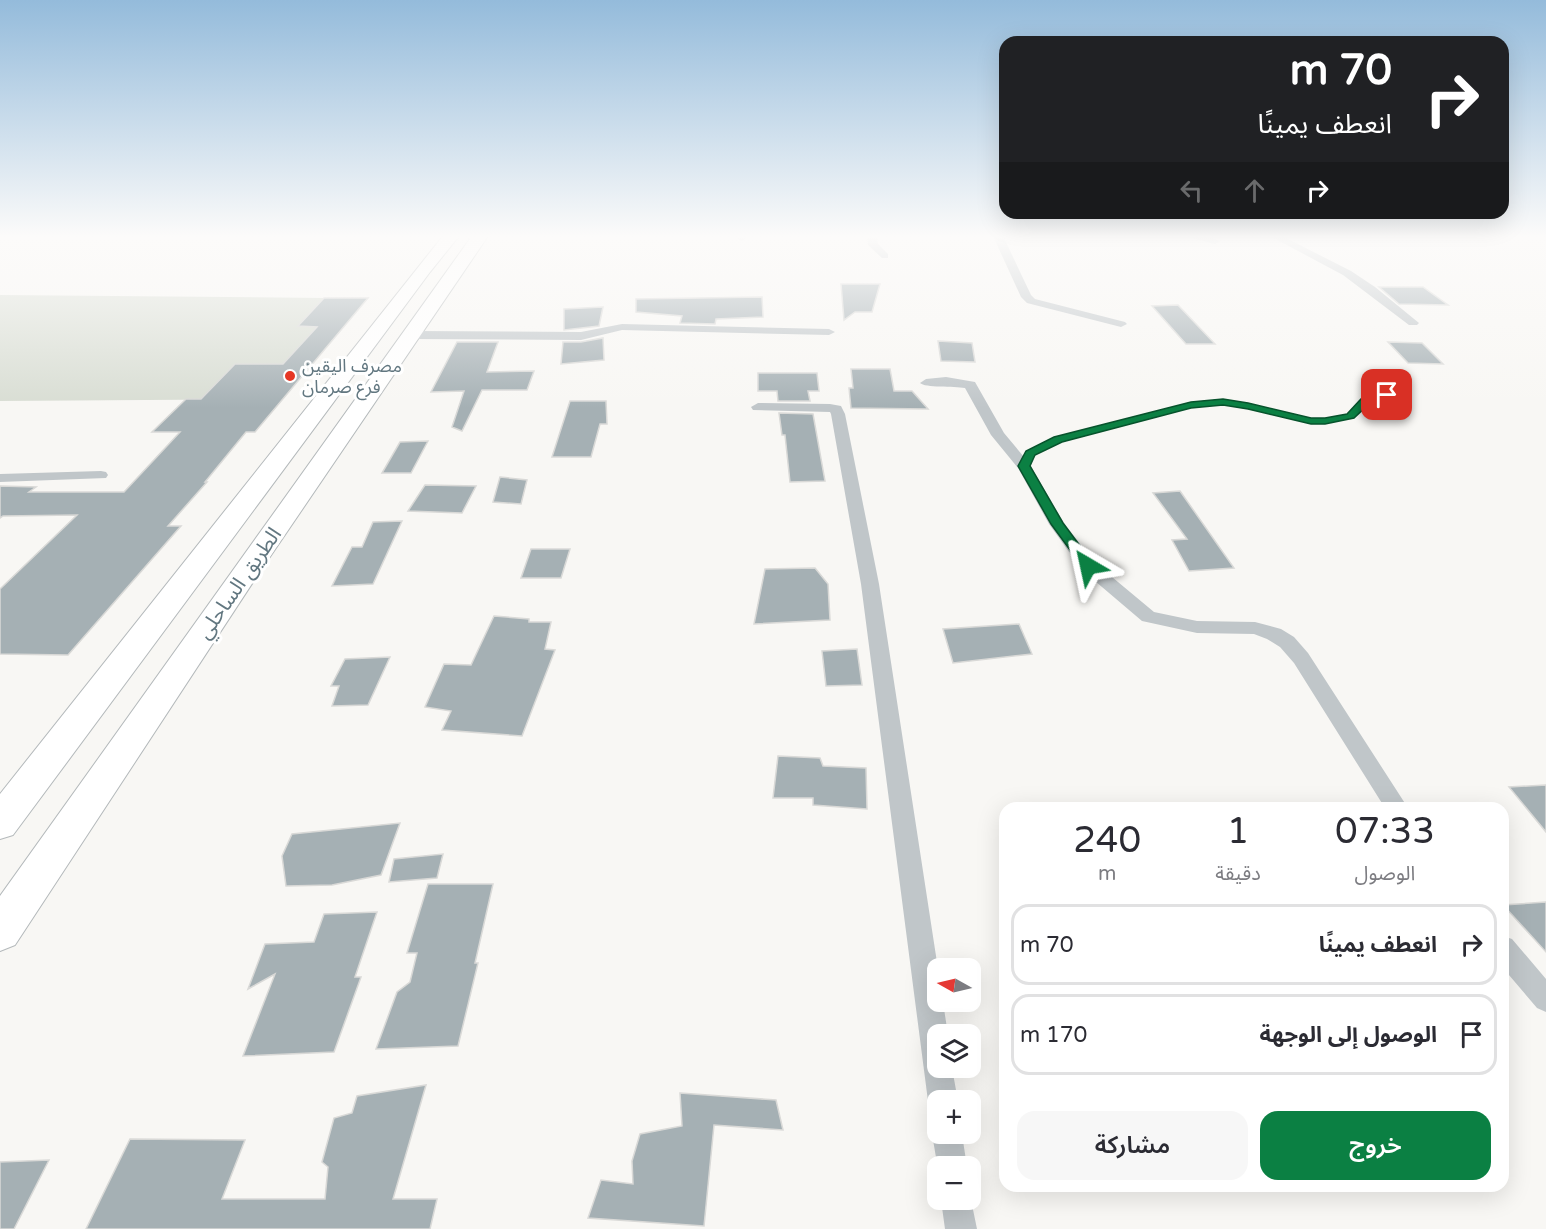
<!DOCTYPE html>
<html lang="ar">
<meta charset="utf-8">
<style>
body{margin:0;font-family:"Varela Round","Noto Sans Arabic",sans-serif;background:#f7f7f7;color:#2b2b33;direction:rtl;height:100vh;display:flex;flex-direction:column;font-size:22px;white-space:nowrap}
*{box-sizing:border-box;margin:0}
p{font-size:20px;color:#7c7c81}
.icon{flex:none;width:33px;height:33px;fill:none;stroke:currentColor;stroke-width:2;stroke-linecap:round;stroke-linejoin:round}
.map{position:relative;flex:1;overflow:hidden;direction:ltr}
.side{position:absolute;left:999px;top:802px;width:510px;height:390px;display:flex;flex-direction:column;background:#fff;border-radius:18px;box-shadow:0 6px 24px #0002;direction:rtl}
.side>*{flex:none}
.banner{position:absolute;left:999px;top:36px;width:510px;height:183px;border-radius:18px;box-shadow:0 6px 24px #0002;direction:rtl;background:#202124;color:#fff;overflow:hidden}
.needle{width:39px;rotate:278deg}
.buttons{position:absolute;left:927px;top:958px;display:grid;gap:12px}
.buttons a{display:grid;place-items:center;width:54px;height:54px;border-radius:12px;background:#fff;box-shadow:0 6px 24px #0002;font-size:30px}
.pin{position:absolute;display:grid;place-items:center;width:51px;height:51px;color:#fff;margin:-26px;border-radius:12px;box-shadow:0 3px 9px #0006}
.me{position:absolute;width:66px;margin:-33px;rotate:324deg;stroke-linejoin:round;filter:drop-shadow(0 0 4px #0008)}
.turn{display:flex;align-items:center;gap:21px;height:126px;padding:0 18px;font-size:27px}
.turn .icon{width:78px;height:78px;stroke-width:2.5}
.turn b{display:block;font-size:42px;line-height:51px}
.lanes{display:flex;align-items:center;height:57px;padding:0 18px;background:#0003;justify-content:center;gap:30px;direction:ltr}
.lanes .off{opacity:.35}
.eta{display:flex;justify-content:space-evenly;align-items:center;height:102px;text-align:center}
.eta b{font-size:36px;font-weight:600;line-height:42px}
.primary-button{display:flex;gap:12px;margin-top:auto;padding:12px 18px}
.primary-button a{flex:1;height:69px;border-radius:18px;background:#0b8043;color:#fff;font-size:24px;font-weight:600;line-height:69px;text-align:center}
.primary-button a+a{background:#f7f7f7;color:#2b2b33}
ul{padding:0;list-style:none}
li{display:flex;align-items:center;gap:18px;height:81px;margin:0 12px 9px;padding:0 6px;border:3px solid #e1e1e2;border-radius:18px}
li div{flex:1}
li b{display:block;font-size:22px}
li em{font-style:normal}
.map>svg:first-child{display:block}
.green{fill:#d8ddd3}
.building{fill:#a5b0b4;stroke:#d9d9d7;stroke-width:1.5}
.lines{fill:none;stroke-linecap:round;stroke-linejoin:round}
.trunk-casing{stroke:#b4b9bb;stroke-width:2}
.service{fill:#c0c6c9;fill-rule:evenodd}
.minor{fill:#c0c6c9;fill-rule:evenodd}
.trunk{fill:#fff;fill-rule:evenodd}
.route{fill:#0b8043;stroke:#07532c;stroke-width:1.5}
.poi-dot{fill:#e63725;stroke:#fff;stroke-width:2}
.labels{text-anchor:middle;stroke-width:6;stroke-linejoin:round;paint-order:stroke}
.far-poi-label{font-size:18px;fill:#627780;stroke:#fff;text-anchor:start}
.street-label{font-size:21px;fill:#627780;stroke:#fff}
</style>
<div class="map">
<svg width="1546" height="1229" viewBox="0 0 1546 1229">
<rect width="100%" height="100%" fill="#f8f7f4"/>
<!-- green -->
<path class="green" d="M0,295L324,298L299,325L344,326L280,399L0,401Z"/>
<!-- building -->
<path class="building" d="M841,284H880L872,312H855L844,320Z
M1379,287H1423L1448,305L1399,304Z
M762,297L763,317L716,319L715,324L680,323L682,316L636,312V299Z
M324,298H368L255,432H246L205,482H207L168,526H181L68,655L0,654V589L77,515L3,516L0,518V486L36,487L29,492H124L180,432H152L186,399H201L235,364H283L317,327L298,326Z
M1178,305L1215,344H1186L1152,306Z
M603,307L599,326L564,330V309Z
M603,338L604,360L561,364L563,342H581Z
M938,341L972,343L975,362L941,361Z
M457,342H498L487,372L534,371L527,390H482L462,431L452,427L464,391L431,392Z
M1388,342L1422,343L1443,364L1408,363Z
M851,369H890L894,391H912L928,409L851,408L849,388H853Z
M758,373H817L819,391H808L810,401H778L777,391H758Z
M570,401H606L607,424H600L591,457H552Z
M779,413L813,414L825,481L790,482L785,435H782Z
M428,441L411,473H382L400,442Z
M500,477L527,480L521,504L493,502Z
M425,485L476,486L462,513L408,511Z
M1180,491L1234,568L1189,571L1172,540L1187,539L1153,493Z
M402,521L373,584L332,586L352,547H362L373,522Z
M531,549H570L561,578H521Z
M815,568L828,584L830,620L754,624L765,569Z
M494,616L529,619V622H551L545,649L555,650L522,736L442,730L451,711L425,707L444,664L471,665Z
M1019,624L1032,654L953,663L943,629Z
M857,649L862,685L826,686L822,651Z
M390,657L368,705L332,706L339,686H331L345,659Z
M778,756L820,758L823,766L866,768L867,809L813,805V798H773Z
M1546,785V832L1509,787Z
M400,823L381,875L332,885L286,886L282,856L292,834Z
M443,854L437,878L389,882L394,859Z
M428,884H493L475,963H478L458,1046L376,1049L397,992L410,982L417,953H407Z
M1546,902V952L1503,905Z
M377,912L355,977H361L334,1052L243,1056L275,974L248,989L265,944L314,942L324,914Z
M426,1085L393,1199H437L430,1229H86L130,1139L245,1140L222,1199H325L328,1167L322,1162L334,1118L352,1113L357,1096Z
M680,1093L776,1100L783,1130L714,1125L704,1226L588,1218L601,1180L633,1184L632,1161L640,1134L682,1126Z
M49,1160L14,1229H0V1162Z"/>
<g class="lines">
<!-- trunk casing -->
<g class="trunk-casing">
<path id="trunk" d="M443,236H459L430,272L13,835L0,839V794Z
M472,236H488L259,573L15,945L0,951V896Z"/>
</g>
<!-- service -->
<path class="service" d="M1387,393L1390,395L1389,396L1367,402L1352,417L1325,423H1311L1248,408L1223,404L1191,407L1060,440L1033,454L1027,468H1021L1020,466L1027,451L1056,438L1191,403L1223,400L1248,404L1311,419H1325L1348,414L1363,400Z"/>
<!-- minor -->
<path class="minor" d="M738,236H748L742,241L739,240Z
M867,236H877L878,244L888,254V258H882L868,245Z
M993,236H1003L1031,295L1035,299L1125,322L1127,324L1121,327L1027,303L1021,297Z
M1184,236H1204L1220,241L1215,244Z
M1270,236H1282L1351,271L1375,287L1419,323L1417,325H1409L1343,275Z
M622,324L829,329L835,332L829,335L622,330L581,340L413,339L407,335L413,331L581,332Z
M946,377L975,382L1004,433L1029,463L1064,523L1094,562L1154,612L1197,621L1255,622L1281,629L1294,637L1308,653L1408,808H1385L1294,663L1280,647L1267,639L1254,634L1197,633L1142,621L1082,570L1049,524L1018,468L991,435L965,388C954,386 925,388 920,383L926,379Z
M758,403L830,404L841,406L845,414L879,584L938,969V1002H943L948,1035H938V1068H952L958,1101H938V1113L933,1111L928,1101L861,584L831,414L830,412L753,410L751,407Z
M101,471L106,472L108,475L106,478L0,482V474Z
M1503,936L1512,939L1546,979V1012L1537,1008L1503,968Z
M938,1123V1134H962L967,1167H938V1169L932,1134Z
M970,1195L977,1229H945L941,1200H970Z"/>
<!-- trunk -->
<use href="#trunk" class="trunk"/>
</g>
<!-- sky -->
<linearGradient id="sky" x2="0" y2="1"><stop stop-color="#94bbdb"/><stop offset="0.58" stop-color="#fcfbfa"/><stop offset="1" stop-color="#fcfbfa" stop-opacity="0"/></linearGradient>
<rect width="1546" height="408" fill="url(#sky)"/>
<!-- route -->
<path class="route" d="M1387,392L1391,393V397L1369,404L1354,418L1325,424H1311L1248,409L1223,405L1191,408L1062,442L1035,455L1030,466L1063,523L1095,566L1088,570L1084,569L1051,524L1018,466L1026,451L1054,437L1191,402L1223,399L1248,403L1311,418H1325L1347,414L1361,399Z"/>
<!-- markers -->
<circle class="poi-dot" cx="290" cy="376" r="6"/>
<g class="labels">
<!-- far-poi labels -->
<g class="far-poi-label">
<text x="302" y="372">مصرف اليقين<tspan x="302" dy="21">فرع صرمان</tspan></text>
</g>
<!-- street labels -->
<g class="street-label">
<text transform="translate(239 583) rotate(-55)" y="7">الطريق الساحلي</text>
</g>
</g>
</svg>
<div class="buttons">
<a><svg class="needle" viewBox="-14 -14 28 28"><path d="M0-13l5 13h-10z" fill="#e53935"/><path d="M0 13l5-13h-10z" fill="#7c7c81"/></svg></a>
<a><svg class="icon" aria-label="layers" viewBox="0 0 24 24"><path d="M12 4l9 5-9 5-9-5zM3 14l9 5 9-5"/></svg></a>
<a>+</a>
<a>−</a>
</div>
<div class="pin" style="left:1387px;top:395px;background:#d93025"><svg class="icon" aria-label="arrive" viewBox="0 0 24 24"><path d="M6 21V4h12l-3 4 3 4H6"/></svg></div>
<svg class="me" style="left:1088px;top:566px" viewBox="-20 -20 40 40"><path d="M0-17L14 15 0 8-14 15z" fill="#0b8043" stroke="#fff" stroke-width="4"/></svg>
<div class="banner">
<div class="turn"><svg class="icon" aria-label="right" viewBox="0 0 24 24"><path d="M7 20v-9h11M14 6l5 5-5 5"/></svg><div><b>70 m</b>انعطف يمينًا</div></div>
<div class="lanes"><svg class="icon off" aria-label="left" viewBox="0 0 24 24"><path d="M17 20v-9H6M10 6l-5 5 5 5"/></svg><svg class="icon off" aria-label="ahead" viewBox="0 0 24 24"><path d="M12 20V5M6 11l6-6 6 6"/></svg><svg class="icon" aria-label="right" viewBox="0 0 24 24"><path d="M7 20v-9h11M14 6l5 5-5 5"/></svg></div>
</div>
<section class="side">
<div class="eta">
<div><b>07:33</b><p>الوصول</p></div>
<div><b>1</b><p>دقيقة</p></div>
<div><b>240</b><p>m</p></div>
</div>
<ul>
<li><svg class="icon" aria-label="right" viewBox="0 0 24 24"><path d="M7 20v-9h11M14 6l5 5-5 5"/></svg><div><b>انعطف يمينًا</b></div><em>70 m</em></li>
<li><svg class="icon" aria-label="arrive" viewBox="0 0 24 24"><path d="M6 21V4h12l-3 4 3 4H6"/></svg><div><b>الوصول إلى الوجهة</b></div><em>170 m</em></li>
</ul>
<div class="primary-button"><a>خروج</a><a>مشاركة</a></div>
</section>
</div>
